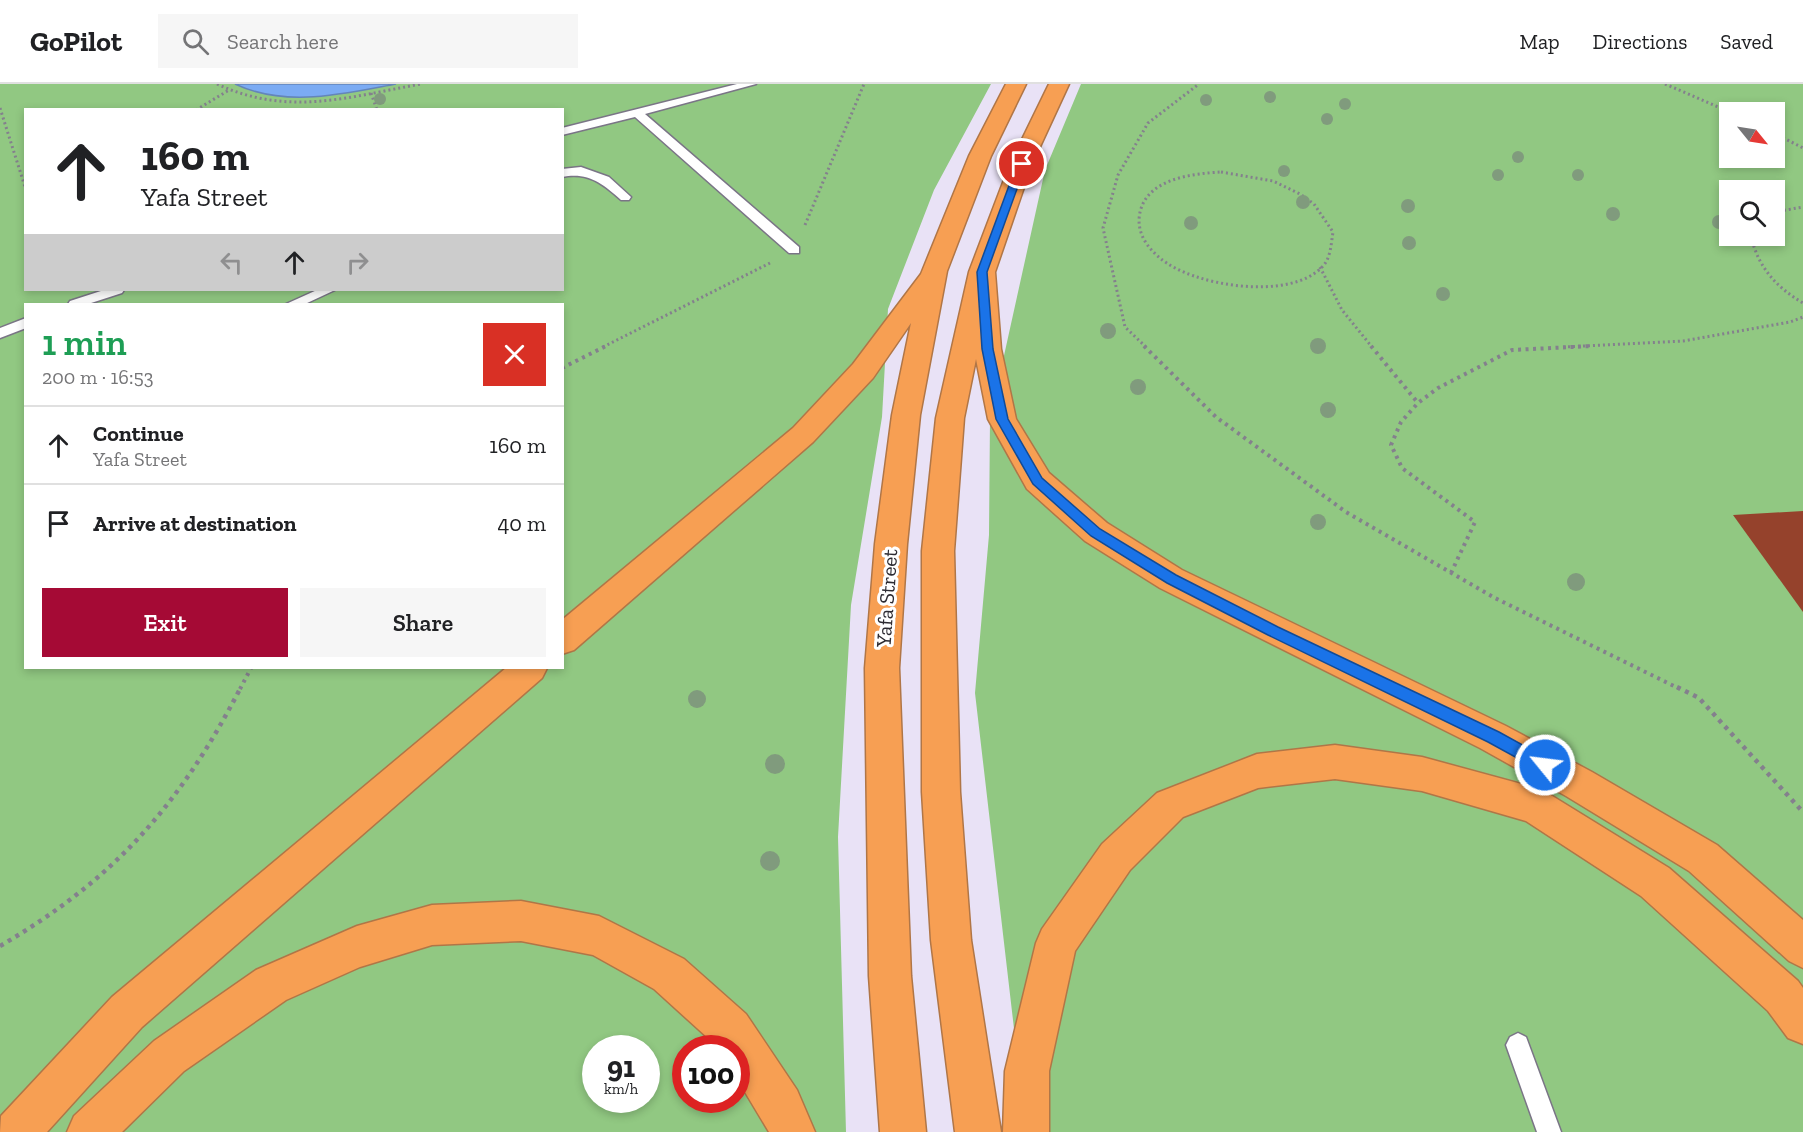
<!DOCTYPE html>
<meta charset="utf-8">
<style>
body{margin:0;font-family:"Zilla Slab",serif;background:#f6f6f6;color:#202124;height:100vh;display:flex;flex-direction:column;font-size:22px;white-space:nowrap}
*{box-sizing:border-box;margin:0}
p{font-size:20px;color:#757577}
.icon{flex:none;width:33px;height:33px;fill:none;stroke:currentColor;stroke-width:2;stroke-linecap:round;stroke-linejoin:round}
.map{position:relative;flex:1;overflow:hidden}
.drawer{position:absolute;left:24px;top:219px;width:540px;height:366px;display:flex;flex-direction:column;background:#fff;border-radius:0px;box-shadow:0 3px 9px #0003}
.drawer>*{flex:none}
.banner{position:absolute;left:24px;top:24px;width:540px;height:183px;border-radius:0px;box-shadow:0 3px 9px #0003;background:#fff;color:#202124;overflow:hidden}
.needle{width:39px;rotate:120deg}
.fabs{position:absolute;left:1719px;top:18px;display:grid;gap:12px}
.fabs a{display:grid;place-items:center;width:66px;height:66px;border-radius:0px;background:#fff;box-shadow:0 3px 9px #0003;font-size:30px}
.speed{position:absolute;left:582px;top:951px;display:flex;gap:12px;font-size:30px;font-weight:700;text-align:center}
.speed>*{display:grid;place-content:center;width:78px;height:78px;border-radius:50%;background:#fff;box-shadow:0 3px 9px #0003;line-height:1}
.speed small{font-size:15px;font-weight:400}
.speed .limit{border:9px solid #d22;background:#fff;color:#111}
.pin{position:absolute;display:grid;place-items:center;width:51px;height:51px;color:#fff;margin:-26px;border:3px solid #fff;border-radius:50%;box-shadow:0 2px 6px #0007}
.me{position:absolute;width:66px;margin:-33px;rotate:299deg;stroke-linejoin:round;filter:drop-shadow(0 0 4px #0008)}
.turn{display:flex;align-items:center;gap:21px;height:126px;padding:0 18px;font-size:27px}
.turn .icon{width:78px;height:78px;stroke-width:2.5}
.turn b{display:block;font-size:42px;line-height:51px}
.lanes{display:flex;align-items:center;height:57px;padding:0 18px;background:#0003;justify-content:center;gap:30px;direction:ltr}
.lanes .off{opacity:.35}
.round{display:grid;place-items:center;flex:none;width:63px;height:63px;border-radius:0px;background:#f6f6f6}
.headline{display:flex;align-items:center;justify-content:space-between;height:102px;padding:0 18px}
h1{font-size:36px;font-weight:600;line-height:45px;color:#1e9e55}
.primary-button{display:flex;gap:12px;margin-top:auto;padding:12px 18px}
.primary-button a{flex:1;height:69px;border-radius:0px;background:#a50a35;color:#fff;font-size:24px;font-weight:600;line-height:69px;text-align:center}
.primary-button a+a{background:#f6f6f6;color:#202124}
ul{padding:0;list-style:none}
li{display:flex;align-items:center;gap:18px;height:78px;padding:0 18px;border-top:2px solid #e0e0e0}
li div{flex:1}
li b{display:block;font-size:22px}
li em{font-style:normal}
header{display:flex;align-items:center;gap:36px;box-sizing:border-box;height:84px;padding:0 30px;background:#fff;border-bottom:2px solid #e0e0e0}
header strong{font-size:28px}
nav{display:flex;gap:33px;margin-inline-start:auto;font-size:21px}
.search{width:420px;height:54px;background:#f6f6f6;display:flex;align-items:center;gap:15px;box-sizing:border-box;padding:0 21px;border-radius:0px;color:#757577;font-size:22px}
.map>svg:first-child{display:block}
.green{fill:#91c882;fill-rule:evenodd}
.water{fill:#7babf3;stroke:#6485b9;stroke-width:1.5}
.building{fill:#95422c}
.lines{fill:none;stroke-linecap:round;stroke-linejoin:round}
.service-casing{stroke:#7a7586;stroke-width:3}
.motorway-casing{stroke:#b07647;stroke-width:3}
.path-far2{stroke:#84808d;stroke-width:3;stroke-dasharray:2 3;stroke-linecap:butt}
.path-far1{stroke:#84808d;stroke-width:4;stroke-dasharray:3 4.5;stroke-linecap:butt}
.path{stroke:#84808d;stroke-width:4.5;stroke-dasharray:4 5;stroke-linecap:butt}
.service{fill:#fff;fill-rule:evenodd}
.motorway{fill:#f79f53;fill-rule:evenodd}
.tree{fill:#809b7d}
.route{fill:#1a73e8;stroke:#114b97;stroke-width:1.5}
.labels{text-anchor:middle;stroke-width:6;stroke-linejoin:round;paint-order:stroke}
.street-label{font-size:21px;fill:#2d2b32;stroke:#fff}
</style>
<header>
<strong>GoPilot</strong>
<div class="search"><svg class="icon" aria-label="search" viewBox="0 0 24 24"><circle cx="10" cy="10" r="6"/><path d="M15 15l6 6"/></svg>Search here</div>
<nav><a>Map</a><a>Directions</a><a>Saved</a></nav>
</header>
<div class="map">
<svg width="1803" height="1048" viewBox="0 0 1803 1048">
<rect width="100%" height="100%" fill="#e9e2f6"/>
<!-- green -->
<path class="green" d="M0,0H991L934,106L888,225L882,333L851,521L838,753L846,1048H0ZM26,26H562V206H26ZM26,220H562V584H26ZM596,964H646V1016H596ZM686,964H736V1016H686Z
M1081,0H1803V1048H1026L975,609L989,451L990,335L1045,86ZM1730,28H1774V74H1730ZM1730,106H1774V152H1730Z"/>
<!-- water -->
<path class="water" d="M235,0H396C342,10 286,24 235,0Z"/>
<!-- building -->
<path class="building" d="M1803,427V528L1733,431Z"/>
<g class="lines">
<!-- service casing -->
<g class="service-casing">
<path id="service" d="M737,0H756L645,30L799,163V169H789L635,33L562,51V44Z
M581,83L609,93L631,113L629,116H621C602,99 588,88 562,93V85Z
M104,206H124L122,209L88,220H68L70,217Z
M317,206H335L305,220H286Z
M26,234V244L0,254V244Z
M1518,949L1526,953L1561,1048H1537L1506,961L1510,953Z"/>
</g>
<!-- motorway casing -->
<g class="motorway-casing">
<path id="motorway" d="M1006,0H1026L991,72L947,187L920,331L907,460L899,584L911,892L926,1048H880L869,892L865,584L875,460L892,331L911,239L873,294L813,358L574,566L562,570V536L793,344L853,280L921,190L969,72Z
M1049,0H1069L1032,80L995,188L1001,265L1016,335L1049,389L1107,439L1182,486L1506,642L1592,688L1717,761L1803,836V884L1789,877L1689,787L1566,712L1480,664L1160,504L1085,457L1027,405L988,335L976,275L964,334L954,467L960,708L971,856L1001,1048H955L931,856L922,708V467L936,334L969,188L1010,80Z
M506,584H547L542,594L142,943L47,1048H0L1,1032L112,913Z
M1335,661L1422,673L1536,704L1549,710L1669,784L1798,897L1803,904V960L1788,954L1768,927L1641,812L1526,737L1422,707L1335,695L1258,704L1183,733L1130,786L1075,867L1049,987V1048H1003L1005,987L1036,859L1042,845L1102,760L1157,709L1257,670Z
M521,817L599,832L684,875L746,930L797,1006L815,1048H769L736,993V964H719L654,905L593,871L521,857L432,861L360,883L286,916L184,987L122,1048H67L74,1032L154,957L256,886L357,842L432,821Z"/>
</g>
<!-- path-far2 -->
<path class="path-far2" d="M217,0C288,33 348,13 421,0
M1665,0L1730,28
M371,9L377,26
M0,24L26,106
M196,26L229,6
M1774,49L1803,64
M1221,88L1273,97L1300,110L1314,120L1333,148C1331,160 1331,173 1323,182C1291,218 1192,202 1160,174C1148,164 1139,152 1139,136C1141,95 1190,90 1221,88Z
M1774,128L1803,123
M805,141L864,0
M1751,152C1758,183 1776,203 1803,219
M1320,183L1342,226L1372,263
M603,263L770,179
M1146,263L1125,243L1103,144L1118,91L1148,39L1199,0
M1563,263L1683,257L1790,238L1803,233"/>
<!-- path-far1 -->
<path class="path-far1" d="M1144,262L1216,333L1346,428L1495,514L1680,605
M1371,262L1418,319
M562,284L606,262
M1451,489L1475,438L1402,384L1391,361L1401,338L1418,319L1438,304L1512,266L1592,262
M240,605L251,584"/>
<!-- path -->
<path class="path" d="M1677,603L1699,614L1803,728
M0,862C115,795 180,721 241,603"/>
<!-- service -->
<use href="#service" class="service"/>
<!-- motorway -->
<use href="#motorway" class="motorway"/>
</g>
<!-- trees -->
<g class="tree">
<circle cx="1270" cy="13" r="6"/>
<circle cx="380" cy="15" r="6"/>
<circle cx="1206" cy="16" r="6"/>
<circle cx="1345" cy="20" r="6"/>
<circle cx="1327" cy="35" r="6"/>
<circle cx="1518" cy="73" r="6"/>
<circle cx="1284" cy="87" r="6"/>
<circle cx="1498" cy="91" r="6"/>
<circle cx="1578" cy="91" r="6"/>
<circle cx="1303" cy="118" r="7"/>
<circle cx="1408" cy="122" r="7"/>
<circle cx="1613" cy="130" r="7"/>
<circle cx="1719" cy="138" r="7"/>
<circle cx="1191" cy="139" r="7"/>
<circle cx="1409" cy="159" r="7"/>
<circle cx="1443" cy="210" r="7"/>
<circle cx="1108" cy="247" r="8"/>
<circle cx="1318" cy="262" r="8"/>
<circle cx="1138" cy="303" r="8"/>
<circle cx="1328" cy="326" r="8"/>
<circle cx="1318" cy="438" r="8"/>
<circle cx="1576" cy="498" r="9"/>
<circle cx="697" cy="615" r="9"/>
<circle cx="775" cy="680" r="10"/>
<circle cx="770" cy="777" r="10"/>
</g>
<!-- route -->
<path class="route" d="M1022,77L1026,80L987,188L993,265L1008,335L1042,394L1100,445L1176,491L1278,543L1499,648L1550,676L1552,681L1550,686H1539L1488,658L1268,551L1167,499L1091,452L1033,400L996,335L982,265L977,188L1017,80Z"/>
<g class="labels">
<!-- street labels -->
<g class="street-label">
<text transform="translate(887 514) rotate(-86)" y="7">Yafa Street</text>
</g>
</g>
</svg>
<div class="fabs">
<a><svg class="needle" viewBox="-14 -14 28 28"><path d="M0-13l5 13h-10z" fill="#e53935"/><path d="M0 13l5-13h-10z" fill="#757577"/></svg></a>
<a><svg class="icon" aria-label="search" viewBox="0 0 24 24"><circle cx="10" cy="10" r="6"/><path d="M15 15l6 6"/></svg></a>
</div>
<div class="speed"><div>91<small>km/h</small></div><div class="limit">100</div></div>
<div class="pin" style="left:1022px;top:80px;background:#d93025"><svg class="icon" aria-label="arrive" viewBox="0 0 24 24"><path d="M6 21V4h12l-3 4 3 4H6"/></svg></div>
<svg class="me" style="left:1545px;top:681px" viewBox="-20 -20 40 40"><circle r="17" fill="#1a73e8" stroke="#fff" stroke-width="3"/><path d="M0-11L8 9 0 5-8 9z" fill="#fff"/></svg>
<div class="banner">
<div class="turn"><svg class="icon" aria-label="ahead" viewBox="0 0 24 24"><path d="M12 20V5M6 11l6-6 6 6"/></svg><div><b>160 m</b>Yafa Street</div></div>
<div class="lanes"><svg class="icon off" aria-label="left" viewBox="0 0 24 24"><path d="M17 20v-9H6M10 6l-5 5 5 5"/></svg><svg class="icon" aria-label="ahead" viewBox="0 0 24 24"><path d="M12 20V5M6 11l6-6 6 6"/></svg><svg class="icon off" aria-label="right" viewBox="0 0 24 24"><path d="M7 20v-9h11M14 6l5 5-5 5"/></svg></div>
</div>
<section class="drawer">
<div class="headline"><div><h1>1 min</h1><p>200 m · 16:53</p></div><a class="round" style="background:#d93025;color:#fff"><svg class="icon" aria-label="close" viewBox="0 0 24 24"><path d="M6 6l12 12M18 6L6 18"/></svg></a></div>
<ul>
<li><svg class="icon" aria-label="ahead" viewBox="0 0 24 24"><path d="M12 20V5M6 11l6-6 6 6"/></svg><div><b>Continue</b><p>Yafa Street</p></div><em>160 m</em></li>
<li><svg class="icon" aria-label="arrive" viewBox="0 0 24 24"><path d="M6 21V4h12l-3 4 3 4H6"/></svg><div><b>Arrive at destination</b></div><em>40 m</em></li>
</ul>
<div class="primary-button"><a>Exit</a><a>Share</a></div>
</section>
</div>
